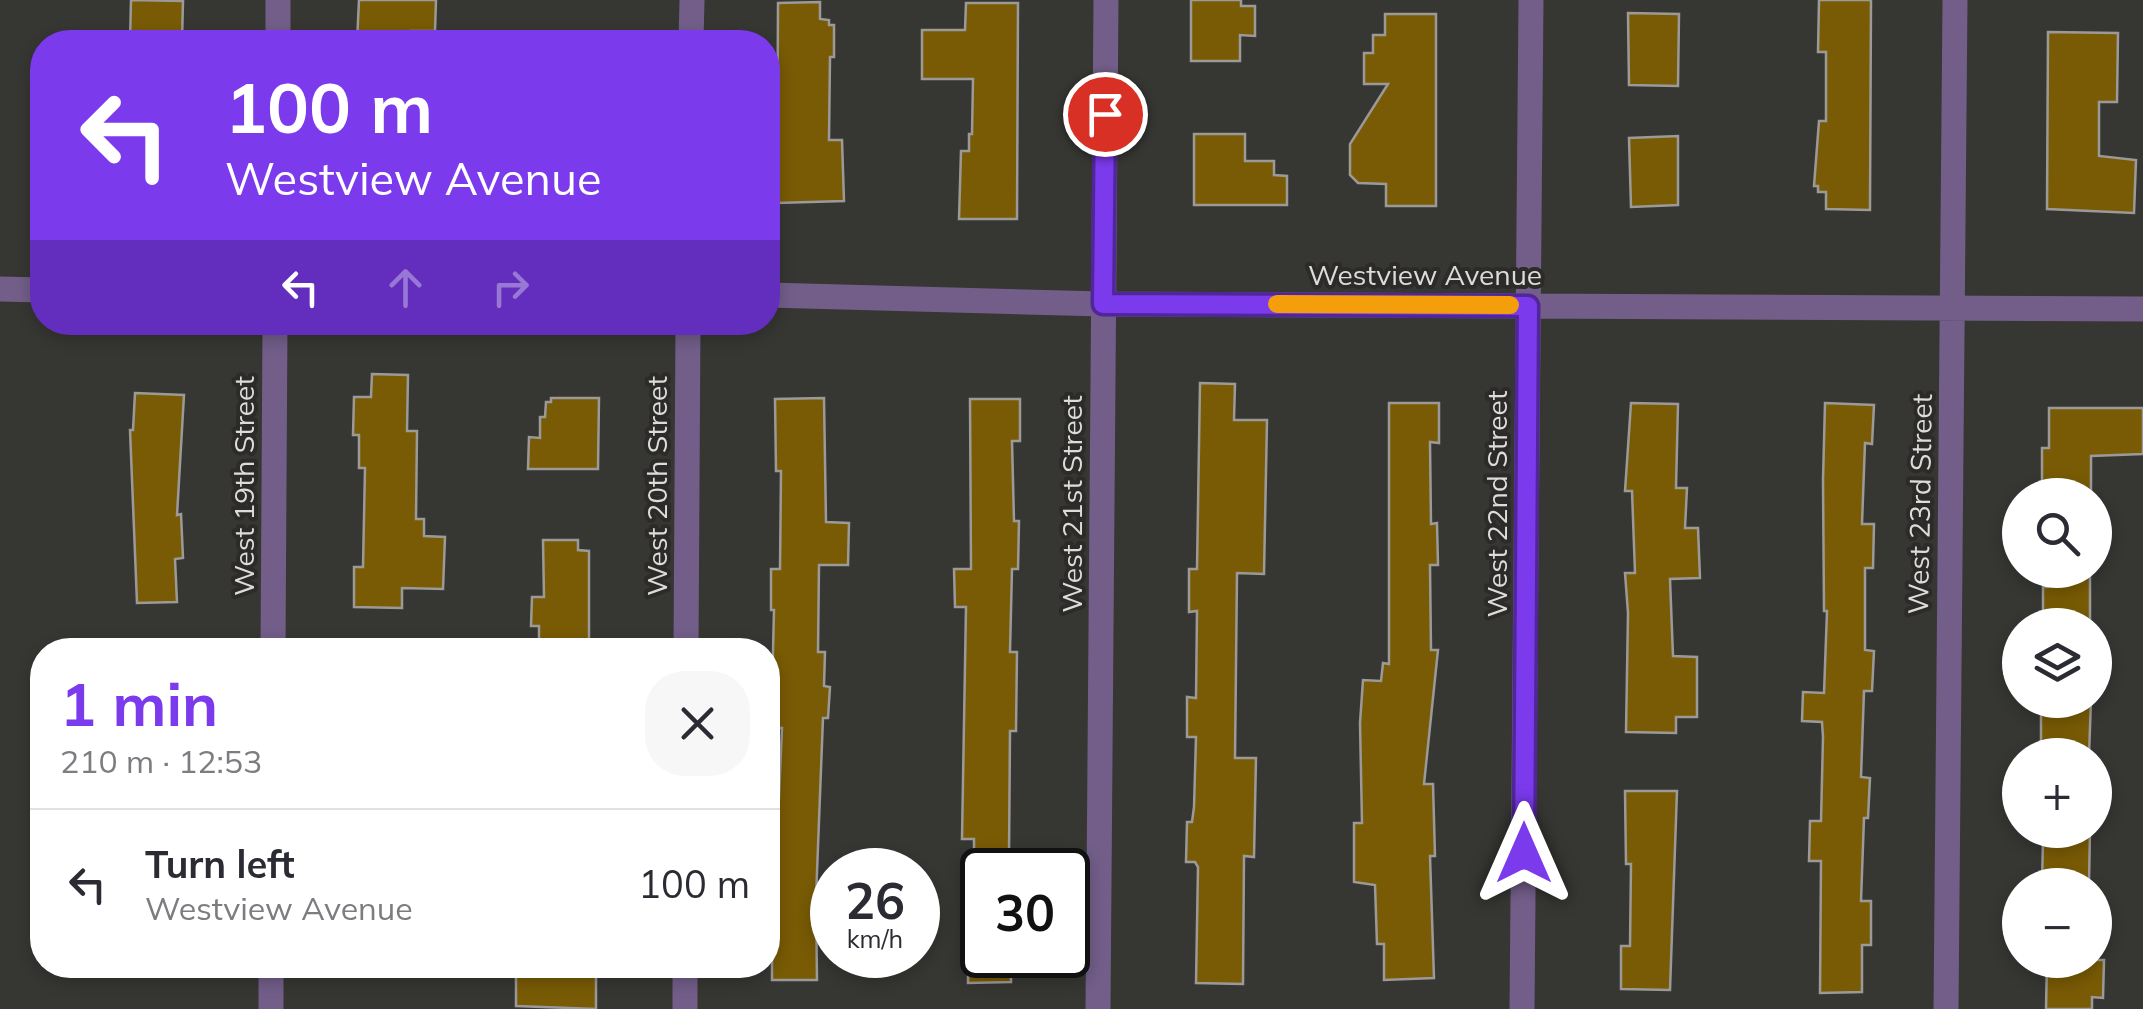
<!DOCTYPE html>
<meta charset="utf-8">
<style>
body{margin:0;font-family:Mulish,sans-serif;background:#f7f7f7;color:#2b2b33;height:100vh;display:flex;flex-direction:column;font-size:38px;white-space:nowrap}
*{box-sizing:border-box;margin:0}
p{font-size:32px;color:#7c7c81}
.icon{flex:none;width:55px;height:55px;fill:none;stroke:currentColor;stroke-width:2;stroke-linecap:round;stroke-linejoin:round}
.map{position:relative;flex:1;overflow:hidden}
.details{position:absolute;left:30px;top:638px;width:750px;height:340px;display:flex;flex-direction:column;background:#fff;border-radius:40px;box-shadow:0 5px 15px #0003}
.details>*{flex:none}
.top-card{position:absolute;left:30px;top:30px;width:750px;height:305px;border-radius:40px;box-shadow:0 5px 15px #0003;background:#7c3aed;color:#fff;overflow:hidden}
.tools{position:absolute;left:2002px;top:478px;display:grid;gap:20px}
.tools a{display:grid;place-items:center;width:110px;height:110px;border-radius:50%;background:#fff;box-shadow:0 5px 15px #0003;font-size:50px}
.speed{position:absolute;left:810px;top:848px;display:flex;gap:20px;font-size:50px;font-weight:700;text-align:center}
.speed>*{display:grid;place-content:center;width:130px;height:130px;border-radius:50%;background:#fff;box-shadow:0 5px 15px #0003;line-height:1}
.speed small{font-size:25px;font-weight:400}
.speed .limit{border:5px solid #111;border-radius:15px;background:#fff;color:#111}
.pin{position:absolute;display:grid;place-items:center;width:85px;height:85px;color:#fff;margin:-42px;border:5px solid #fff;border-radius:50%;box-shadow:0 2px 10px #0007}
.me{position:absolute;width:110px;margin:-55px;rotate:0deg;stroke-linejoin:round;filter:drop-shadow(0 0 8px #0008)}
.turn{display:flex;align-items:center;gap:35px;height:210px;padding:0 30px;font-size:45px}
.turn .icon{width:130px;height:130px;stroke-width:2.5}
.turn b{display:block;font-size:70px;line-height:85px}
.lanes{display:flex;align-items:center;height:95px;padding:0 30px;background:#0003;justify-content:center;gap:50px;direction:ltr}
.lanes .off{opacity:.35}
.round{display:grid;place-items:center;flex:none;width:105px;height:105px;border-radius:40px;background:#f7f7f7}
.overview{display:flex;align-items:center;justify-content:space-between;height:170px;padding:0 30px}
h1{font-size:60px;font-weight:700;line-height:75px;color:#7c3aed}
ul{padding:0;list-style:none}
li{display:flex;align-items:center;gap:30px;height:150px;padding:0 30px;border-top:2px solid #e1e1e2}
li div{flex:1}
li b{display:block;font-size:38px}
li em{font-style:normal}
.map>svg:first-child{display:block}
.building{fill:#795b05;stroke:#9c9a98;stroke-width:2.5}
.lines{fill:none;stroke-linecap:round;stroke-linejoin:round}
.minor{stroke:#725e89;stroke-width:25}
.route-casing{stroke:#51269a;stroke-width:25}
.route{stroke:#7c3aed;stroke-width:18}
.slow{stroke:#f59e0b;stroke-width:18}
.labels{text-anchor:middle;stroke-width:8;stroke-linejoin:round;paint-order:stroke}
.street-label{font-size:28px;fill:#dddcdb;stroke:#2c2b29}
</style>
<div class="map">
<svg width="2143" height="1009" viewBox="0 0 2143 1009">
<rect width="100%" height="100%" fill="#363633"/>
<!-- building -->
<path class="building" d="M131,0L183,1L182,42H130Z
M359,0H436L435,31H411V42H357Z
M1191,0H1241V6H1255V36L1240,35V61H1191Z
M1819,0H1871L1870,210L1826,209V192H1818V186H1814L1819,121H1826V52H1818Z
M820,2V19L829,20V25H834V57H830L829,140H842L844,201L777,203L778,3Z
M966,3H1018L1017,219H959L961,151H969V134H972L973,79H922V30H965Z
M1628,13L1679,14L1678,86L1629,85Z
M1385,14H1436V206H1386V184L1358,183L1350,175V144L1388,84H1364V53H1373V35H1385Z
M2048,32L2118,33L2117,102H2099V156L2136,160L2134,213L2047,209Z
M1194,134H1245V161H1274V175L1287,176V205H1194Z
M1678,136V205L1631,207L1629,138Z
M372,374L408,375L407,431H417L416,519H424V536L445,537L443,589L402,588V608L354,607V567H363L365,468H359V435H353L354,397H371Z
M1200,383L1235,384L1234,420H1267L1264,574L1237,573L1235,758H1256L1254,857L1244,856L1243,984L1196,983L1198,867L1195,862H1186L1187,822H1192L1194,807L1196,737H1187V697L1196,698L1197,611L1189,612V569H1197Z
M135,393L184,395L177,515L181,514L183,558L175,559L177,602L137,603L130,430H133Z
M551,398H599L598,469H528L529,437L540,438V417H545L546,402H551Z
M824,398L826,522L849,523L848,565H819L818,652H825L824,686L830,687L828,718H823L816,898L817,980H772V938H777L778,861H770L771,819H778L782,728H774L772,694L774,610H771V569H780L781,471H776L775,399Z
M970,399H1020V441H1012L1014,521H1019L1018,569H1012L1010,652H1017L1016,731H1010L1009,857H974V839H962L966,607H955L954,569H971Z
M1389,403H1439V443L1430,442L1431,524L1437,523L1438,565H1430L1431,650H1438L1424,784H1433L1435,856H1430L1434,978L1384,980V944H1377L1375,885L1354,882V823H1362L1360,723L1363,680L1381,681L1383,663L1389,664Z
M1631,403L1678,404L1676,488H1687L1685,528H1698L1700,578L1670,579L1673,656L1697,657V717H1676V733L1626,732L1628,613L1625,573H1635L1632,491H1625Z
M1825,403L1874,405L1872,444L1865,443L1862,524H1874L1873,568H1865V650L1874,651L1872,691H1864L1861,777L1870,778L1868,818H1864L1861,901H1871V945H1862V992L1820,993L1821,861H1809L1810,821H1821L1823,737L1822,722L1802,721L1803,692L1824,693L1827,611H1824L1823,480Z
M2049,408H2143V454L2091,456V493H2042V448H2049Z
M543,540H578V550L589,551V641L539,640V626H531L532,597H544Z
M2048,570H2090V625H2043V587H2048Z
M2047,700H2091L2089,755H2041V713L2046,714Z
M1625,791H1677L1670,990L1621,989V946H1630L1631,864H1626Z
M2049,830H2090L2089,883L2042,882L2043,841H2048Z
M968,955H1011V982L968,983Z
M2047,960H2104L2103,998L2092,997V1009H2046Z
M540,965H596V1009L516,1006V974H540Z"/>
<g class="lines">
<!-- minor -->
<path class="minor" d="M278,42V0
M691,42L692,0
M0,289L42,290
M768,295L1103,304L2143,309
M273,650L275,322
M686,650L688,322
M271,1009V965
M685,1009V965
M1098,1009L1106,0
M1522,1009L1531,0
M1946,1009L1955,0"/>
</g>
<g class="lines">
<!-- route casing -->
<g class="route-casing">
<path id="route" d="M1105,114L1103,304L1528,306L1524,853"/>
</g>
<!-- route -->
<use href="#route" class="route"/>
<!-- slow -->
<path class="slow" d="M1277,304L1510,305"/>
</g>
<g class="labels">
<!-- street labels -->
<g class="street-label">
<text x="1425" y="285">Westview Avenue</text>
<text transform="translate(244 486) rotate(-90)" y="10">West 19th Street</text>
<text transform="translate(657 486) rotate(-90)" y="10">West 20th Street</text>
<text transform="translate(1072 504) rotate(-90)" y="10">West 21st Street</text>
<text transform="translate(1497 504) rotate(-90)" y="10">West 22nd Street</text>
<text transform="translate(1920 504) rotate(-89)" y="10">West 23rd Street</text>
</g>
</g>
</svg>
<div class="tools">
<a><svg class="icon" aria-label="search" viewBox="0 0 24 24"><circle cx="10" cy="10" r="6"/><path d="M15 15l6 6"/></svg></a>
<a><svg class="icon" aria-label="layers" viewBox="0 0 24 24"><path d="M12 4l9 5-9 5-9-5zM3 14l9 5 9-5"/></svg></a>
<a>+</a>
<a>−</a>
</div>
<div class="speed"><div>26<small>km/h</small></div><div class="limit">30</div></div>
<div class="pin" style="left:1105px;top:114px;background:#d93025"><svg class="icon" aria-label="arrive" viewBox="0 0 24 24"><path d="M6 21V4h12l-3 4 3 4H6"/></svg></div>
<svg class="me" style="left:1524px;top:853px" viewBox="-20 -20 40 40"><path d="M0-17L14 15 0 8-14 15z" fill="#7c3aed" stroke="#fff" stroke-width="4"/></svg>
<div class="top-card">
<div class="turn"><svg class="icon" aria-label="left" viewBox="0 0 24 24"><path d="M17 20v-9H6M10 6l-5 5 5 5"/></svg><div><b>100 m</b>Westview Avenue</div></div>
<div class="lanes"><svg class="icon" aria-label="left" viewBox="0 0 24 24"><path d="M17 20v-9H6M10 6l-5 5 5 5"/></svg><svg class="icon off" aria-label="ahead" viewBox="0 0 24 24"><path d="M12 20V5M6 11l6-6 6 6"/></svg><svg class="icon off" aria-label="right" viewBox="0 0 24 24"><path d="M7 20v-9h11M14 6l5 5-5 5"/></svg></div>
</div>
<section class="details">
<div class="overview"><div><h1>1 min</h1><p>210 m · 12:53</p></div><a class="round"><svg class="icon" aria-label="close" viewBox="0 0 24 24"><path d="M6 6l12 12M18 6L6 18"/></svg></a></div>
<ul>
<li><svg class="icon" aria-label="left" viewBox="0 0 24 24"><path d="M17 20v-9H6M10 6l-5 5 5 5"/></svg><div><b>Turn left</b><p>Westview Avenue</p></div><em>100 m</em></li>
</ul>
</section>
</div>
